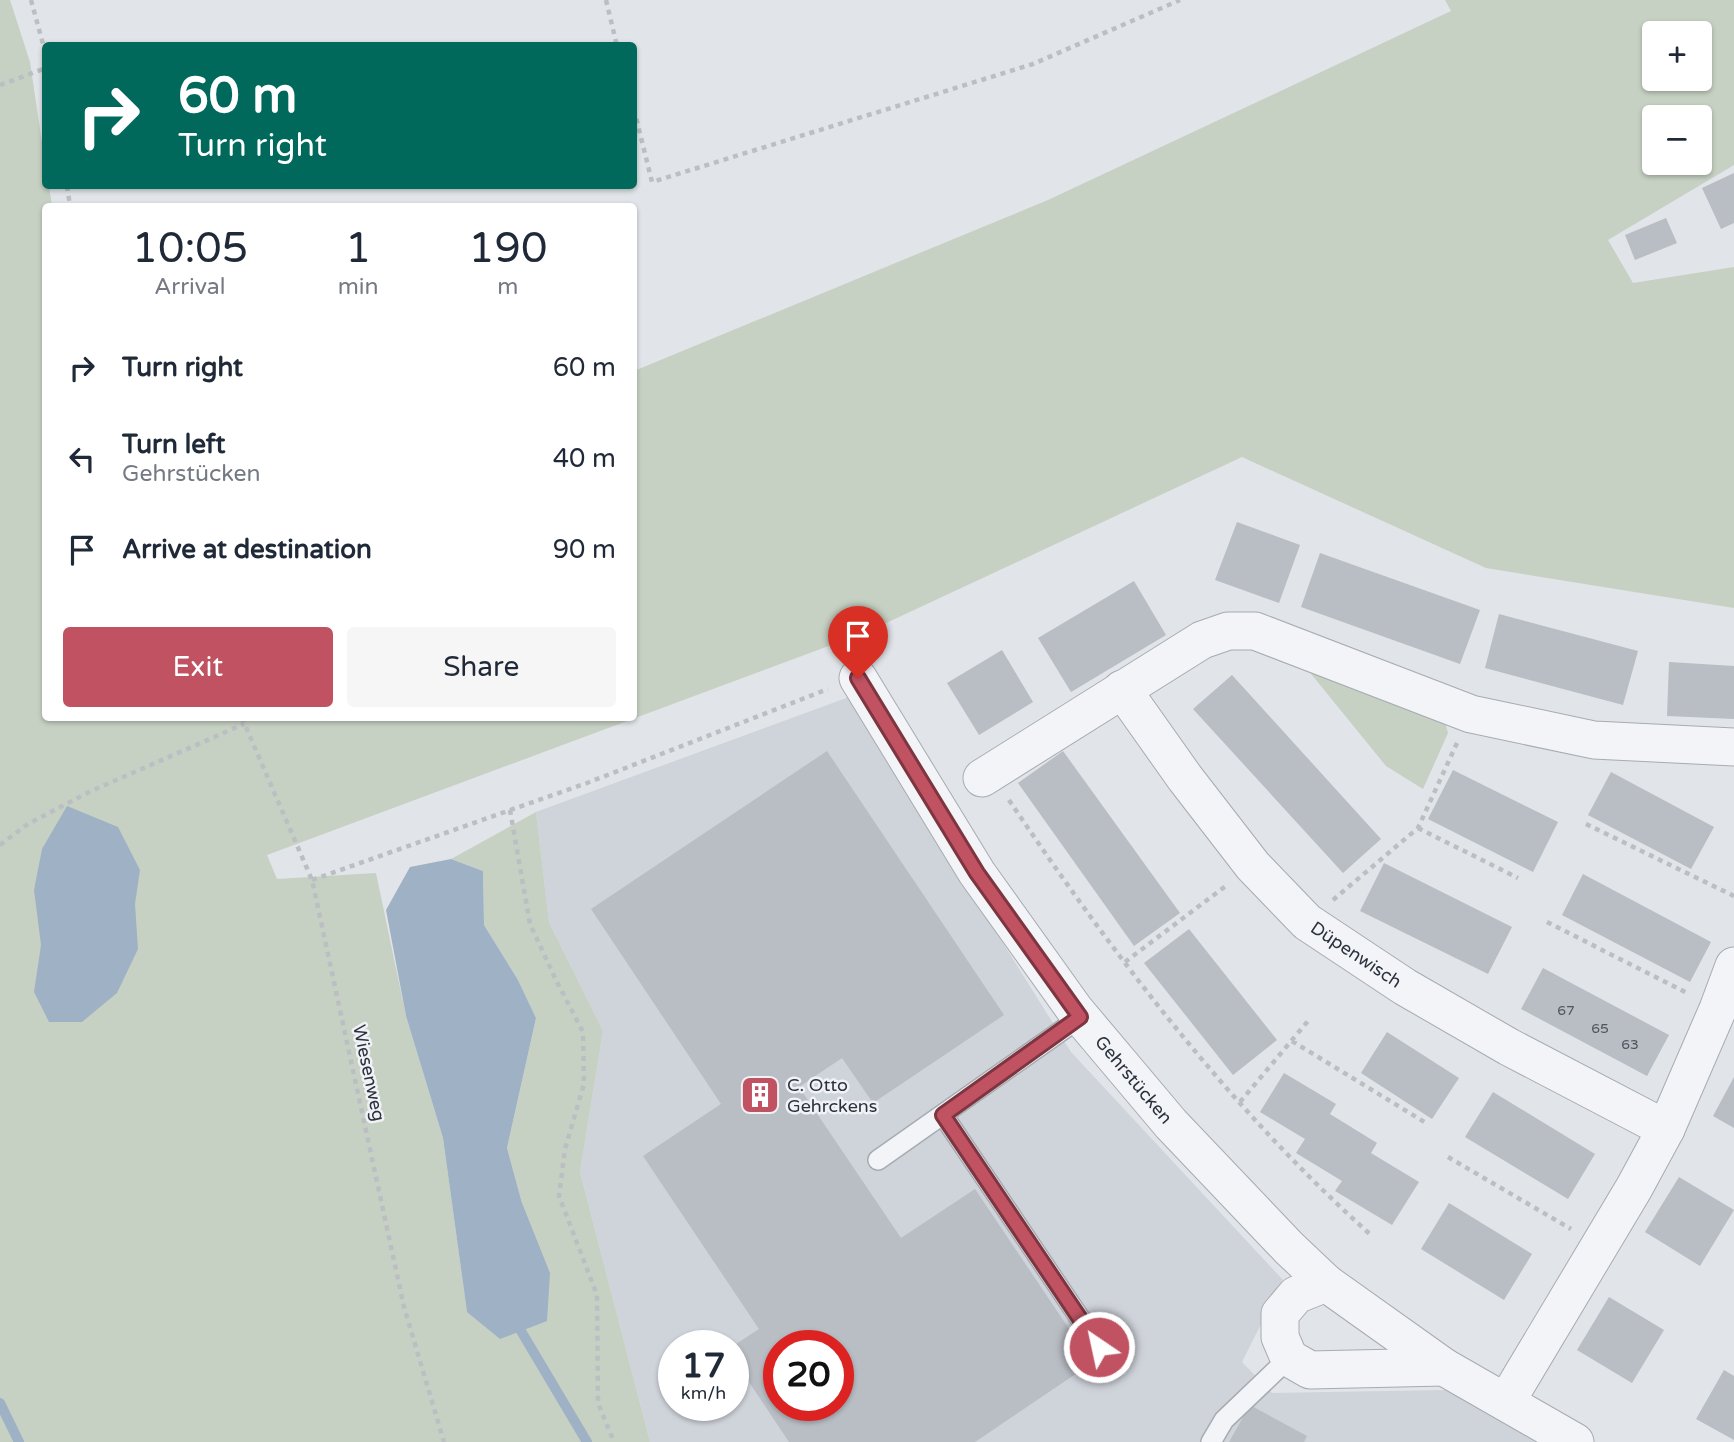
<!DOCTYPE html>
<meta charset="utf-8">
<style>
body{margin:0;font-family:"Varela Round",sans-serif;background:#f6f6f7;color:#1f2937;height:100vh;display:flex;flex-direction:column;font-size:26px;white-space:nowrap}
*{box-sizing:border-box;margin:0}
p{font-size:23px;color:#747a83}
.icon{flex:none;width:38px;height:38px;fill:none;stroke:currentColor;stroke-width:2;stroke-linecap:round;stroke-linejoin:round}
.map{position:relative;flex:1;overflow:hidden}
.details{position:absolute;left:42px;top:203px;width:595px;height:518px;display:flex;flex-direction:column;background:#fff;border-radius:7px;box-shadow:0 2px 5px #0004}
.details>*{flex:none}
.hud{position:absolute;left:42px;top:42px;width:595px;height:147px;border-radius:7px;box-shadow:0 2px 5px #0004;background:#00695c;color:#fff;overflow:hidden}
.tools{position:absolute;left:1642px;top:21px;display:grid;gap:14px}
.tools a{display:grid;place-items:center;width:70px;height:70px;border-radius:7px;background:#fff;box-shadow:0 2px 5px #0004;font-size:35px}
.speed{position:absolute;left:658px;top:1330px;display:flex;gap:14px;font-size:35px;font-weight:700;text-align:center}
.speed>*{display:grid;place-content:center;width:91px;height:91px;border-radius:50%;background:#fff;box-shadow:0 2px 5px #0004;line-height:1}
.speed small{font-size:18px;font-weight:400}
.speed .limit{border:10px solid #d22;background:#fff;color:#111}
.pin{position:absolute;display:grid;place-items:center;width:60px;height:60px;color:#fff;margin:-72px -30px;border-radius:50% 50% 50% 0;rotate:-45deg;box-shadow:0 0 7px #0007}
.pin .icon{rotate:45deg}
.me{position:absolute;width:77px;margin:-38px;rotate:326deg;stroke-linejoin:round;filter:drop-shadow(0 0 5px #0008)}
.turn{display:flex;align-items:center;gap:24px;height:147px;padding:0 21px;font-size:32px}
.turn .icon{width:91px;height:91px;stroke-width:2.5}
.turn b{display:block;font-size:49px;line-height:60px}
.eta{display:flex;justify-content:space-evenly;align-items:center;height:119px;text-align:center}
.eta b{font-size:42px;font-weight:600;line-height:49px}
.cta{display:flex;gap:14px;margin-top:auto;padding:14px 21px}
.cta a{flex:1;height:80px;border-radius:7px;background:#c05262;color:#fff;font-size:28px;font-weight:600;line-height:80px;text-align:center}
.cta a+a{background:#f6f6f7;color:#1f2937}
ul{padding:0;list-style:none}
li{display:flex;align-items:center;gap:21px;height:91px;padding:0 21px}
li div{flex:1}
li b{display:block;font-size:26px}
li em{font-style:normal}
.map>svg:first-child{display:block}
.built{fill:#cfd3da;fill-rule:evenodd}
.green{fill:#c6d1c3;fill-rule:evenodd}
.water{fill:#9fb1c4}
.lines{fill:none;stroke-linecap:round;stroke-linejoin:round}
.stream{stroke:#9fb1c4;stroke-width:10}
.building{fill:#b9bdc4;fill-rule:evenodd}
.lane-casing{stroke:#a7abb2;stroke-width:22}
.street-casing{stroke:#a7abb2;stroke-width:39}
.path{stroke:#bbbec3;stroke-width:4.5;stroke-dasharray:5 5;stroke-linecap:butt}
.lane{stroke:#f3f4f7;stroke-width:19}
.street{stroke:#f3f4f7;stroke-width:37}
.route-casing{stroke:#7d3540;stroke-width:18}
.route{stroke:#c05262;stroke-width:12}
.labels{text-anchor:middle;stroke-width:5;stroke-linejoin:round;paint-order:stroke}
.number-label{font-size:14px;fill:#4e5560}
.street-label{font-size:18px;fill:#2b323e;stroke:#f0f2f6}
.poi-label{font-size:18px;fill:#2b323e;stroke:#f0f2f6;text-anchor:start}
</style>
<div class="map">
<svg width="1734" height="1442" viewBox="0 0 1734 1442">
<rect width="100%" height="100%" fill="#e1e4e8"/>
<!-- built -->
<path class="built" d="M849,697L1071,1052L1283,1280L1242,1362L1272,1393L1448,1390L1545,1442H650L580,1172L603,1031L549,922L536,812ZM674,1346H733V1405H674ZM779,1346H838V1405H779Z"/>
<!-- green -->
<path class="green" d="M0,0H10L30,62L45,163L46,186H49L52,206H46V718H634V371L1048,200L1451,11L1445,0H1734V165L1608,240L1633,283L1734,267V608L1486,568L1242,457L869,631L267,855L277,879L376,873L406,1016L443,1138L467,1312L522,1203L507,1148L536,1018L518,980L484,925L483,871L451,859L536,812L549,922L603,1031L580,1172L650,1442H0ZM1654,33H1699V79H1654ZM1654,117H1699V163H1654Z
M1303,664L1445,722L1448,733L1423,789L1386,766Z"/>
<!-- water -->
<path class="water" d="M67,806L118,827L140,870L135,904L138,949L117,993L82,1022H49L34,992L41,945L34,890L42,849Z
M451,859L483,871L484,925L518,980L536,1018L507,1148L522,1203L550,1273L547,1321L500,1339L467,1312L443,1138L406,1016L386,910L410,867Z"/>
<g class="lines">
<!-- stream -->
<path class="stream" d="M521,1331L587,1442
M0,1403L19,1442"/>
</g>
<!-- building -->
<path class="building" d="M1734,173V223L1721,229L1702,188Z
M1666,218L1677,243L1635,260L1625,235Z
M1237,522L1300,545L1279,603L1215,580Z
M1320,553L1480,610L1460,664L1301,607Z
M1134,581L1166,635L1071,692L1038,638Z
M1499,614L1638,651L1623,705L1485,668Z
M1002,650L1033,702L979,735L947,683Z
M1669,662L1734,666V719L1667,716Z
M1232,675L1381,839L1343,873L1193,709Z
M827,751L1004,1015L873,1103L842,1058L799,1087L901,1238L975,1189L1092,1363L975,1442H789L733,1358V1346L759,1329L643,1156L721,1104L591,909ZM779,1346H838V1405H779Z
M1063,751L1180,913L1134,946L1018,783Z
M1453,770L1558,822L1533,872L1428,819Z
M1611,772L1714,827L1691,869L1588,815Z
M1384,863L1512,927L1488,974L1360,911Z
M1583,874L1711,942L1690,982L1562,915Z
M1189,929L1277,1040L1233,1075L1144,963Z
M1543,968L1669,1035L1647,1076L1521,1009Z
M1387,1032L1459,1078L1432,1119L1361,1073Z
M1284,1073L1336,1104L1330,1114L1377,1143L1371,1153L1419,1182L1392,1225L1335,1191L1342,1181L1296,1153L1305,1139L1260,1112Z
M1734,1077V1128L1713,1116Z
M1493,1092L1595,1154L1568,1199L1465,1137Z
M1679,1177L1734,1210L1700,1266L1645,1232Z
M1449,1203L1532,1254L1504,1300L1421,1249Z
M1609,1297L1664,1330L1632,1383L1577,1350Z
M1724,1370L1734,1376V1440L1696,1419Z
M1250,1405L1307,1436L1304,1442H1229Z"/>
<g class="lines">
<!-- lane casing -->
<g class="lane-casing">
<path id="lane" d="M943,1115L1112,1366
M878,1160L1081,1017
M1211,1442L1224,1420L1289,1358"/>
</g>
<!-- street casing -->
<g class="street-casing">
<g id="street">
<path id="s1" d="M858,678L977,873L1075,1010L1171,1124L1289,1248L1326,1283L1444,1367L1575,1442"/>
<path id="s2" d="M1122,689L1185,778L1253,866L1307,922L1405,987L1509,1047L1666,1129"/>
<path d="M982,778L1202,640L1228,631H1255L1471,714L1594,740L1734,747"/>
<path d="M1326,1283L1296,1295L1280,1314V1337L1289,1358L1310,1370L1444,1367"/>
<path d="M1506,1402L1634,1188L1666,1129L1718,1009L1734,966"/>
</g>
</g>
<!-- path -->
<path class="path" d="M31,0L46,55
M606,0L617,46
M0,85L46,68
M634,109L652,182L1033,64L1180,0
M67,186L70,206
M242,718L312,880L404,1307L444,1442
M1009,800C1114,956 1231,1110 1372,1236
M510,810L530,924L556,980L583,1032L584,1084L565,1149L559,1196L597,1295L598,1403L614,1442
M1586,824L1734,896
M1418,828L1518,878
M0,845L28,824L89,792L244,724
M312,880L587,783L828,689
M1333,900L1418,828L1457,743
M1547,922L1689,994
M1125,962L1227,885
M1292,1041L1426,1123
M1240,1102L1308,1021
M1448,1157L1571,1229"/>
<!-- lane -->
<use href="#lane" class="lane"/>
<!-- street -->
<use href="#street" class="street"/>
</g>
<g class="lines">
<!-- route casing -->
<g class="route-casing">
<path id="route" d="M858,678L977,873L1080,1017L943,1115L1099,1347"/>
</g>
<!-- route -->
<use href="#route" class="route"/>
</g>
<!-- icons -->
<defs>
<g id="building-square" transform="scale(2.0125)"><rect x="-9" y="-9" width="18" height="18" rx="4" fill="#c05262" stroke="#f0f2f6"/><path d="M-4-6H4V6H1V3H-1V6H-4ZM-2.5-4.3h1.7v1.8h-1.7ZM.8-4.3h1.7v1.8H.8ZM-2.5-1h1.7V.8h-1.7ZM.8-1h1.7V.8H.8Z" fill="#fff"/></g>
</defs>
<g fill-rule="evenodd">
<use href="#building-square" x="760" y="1095"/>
</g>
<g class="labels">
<!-- number labels -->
<g class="number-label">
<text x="1566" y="1015">67</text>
<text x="1600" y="1033">65</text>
<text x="1630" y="1049">63</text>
</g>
<!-- street labels -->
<g class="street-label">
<text dy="6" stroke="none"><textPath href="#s2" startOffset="357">Düpenwisch</textPath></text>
<text transform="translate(369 1073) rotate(78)" y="6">Wiesenweg</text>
<text dy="6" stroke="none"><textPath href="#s1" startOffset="488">Gehrstücken</textPath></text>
</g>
<!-- poi labels -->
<g class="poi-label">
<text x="787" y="1091">C. Otto<tspan x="787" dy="21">Gehrckens</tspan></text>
</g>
</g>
</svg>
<div class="tools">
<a>+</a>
<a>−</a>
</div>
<div class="speed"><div>17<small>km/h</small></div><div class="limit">20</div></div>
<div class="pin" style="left:858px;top:678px;background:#d93025"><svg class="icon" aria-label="arrive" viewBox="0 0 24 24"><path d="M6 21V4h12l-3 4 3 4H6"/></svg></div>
<svg class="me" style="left:1099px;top:1347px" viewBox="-20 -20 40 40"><circle r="17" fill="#c05262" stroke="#fff" stroke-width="3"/><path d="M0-11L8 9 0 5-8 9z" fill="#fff"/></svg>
<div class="hud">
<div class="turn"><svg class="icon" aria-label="right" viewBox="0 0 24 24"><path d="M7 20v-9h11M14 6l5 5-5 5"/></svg><div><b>60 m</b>Turn right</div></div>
</div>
<section class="details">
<div class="eta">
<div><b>10:05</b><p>Arrival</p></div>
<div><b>1</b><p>min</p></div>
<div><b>190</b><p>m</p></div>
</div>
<ul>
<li><svg class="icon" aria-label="right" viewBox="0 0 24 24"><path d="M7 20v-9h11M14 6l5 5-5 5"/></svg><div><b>Turn right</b></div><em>60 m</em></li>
<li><svg class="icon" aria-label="left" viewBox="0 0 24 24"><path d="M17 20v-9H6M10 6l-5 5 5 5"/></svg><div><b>Turn left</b><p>Gehrstücken</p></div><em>40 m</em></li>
<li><svg class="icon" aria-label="arrive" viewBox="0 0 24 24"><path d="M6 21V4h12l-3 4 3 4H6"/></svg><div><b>Arrive at destination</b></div><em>90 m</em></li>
</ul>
<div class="cta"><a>Exit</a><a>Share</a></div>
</section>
</div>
